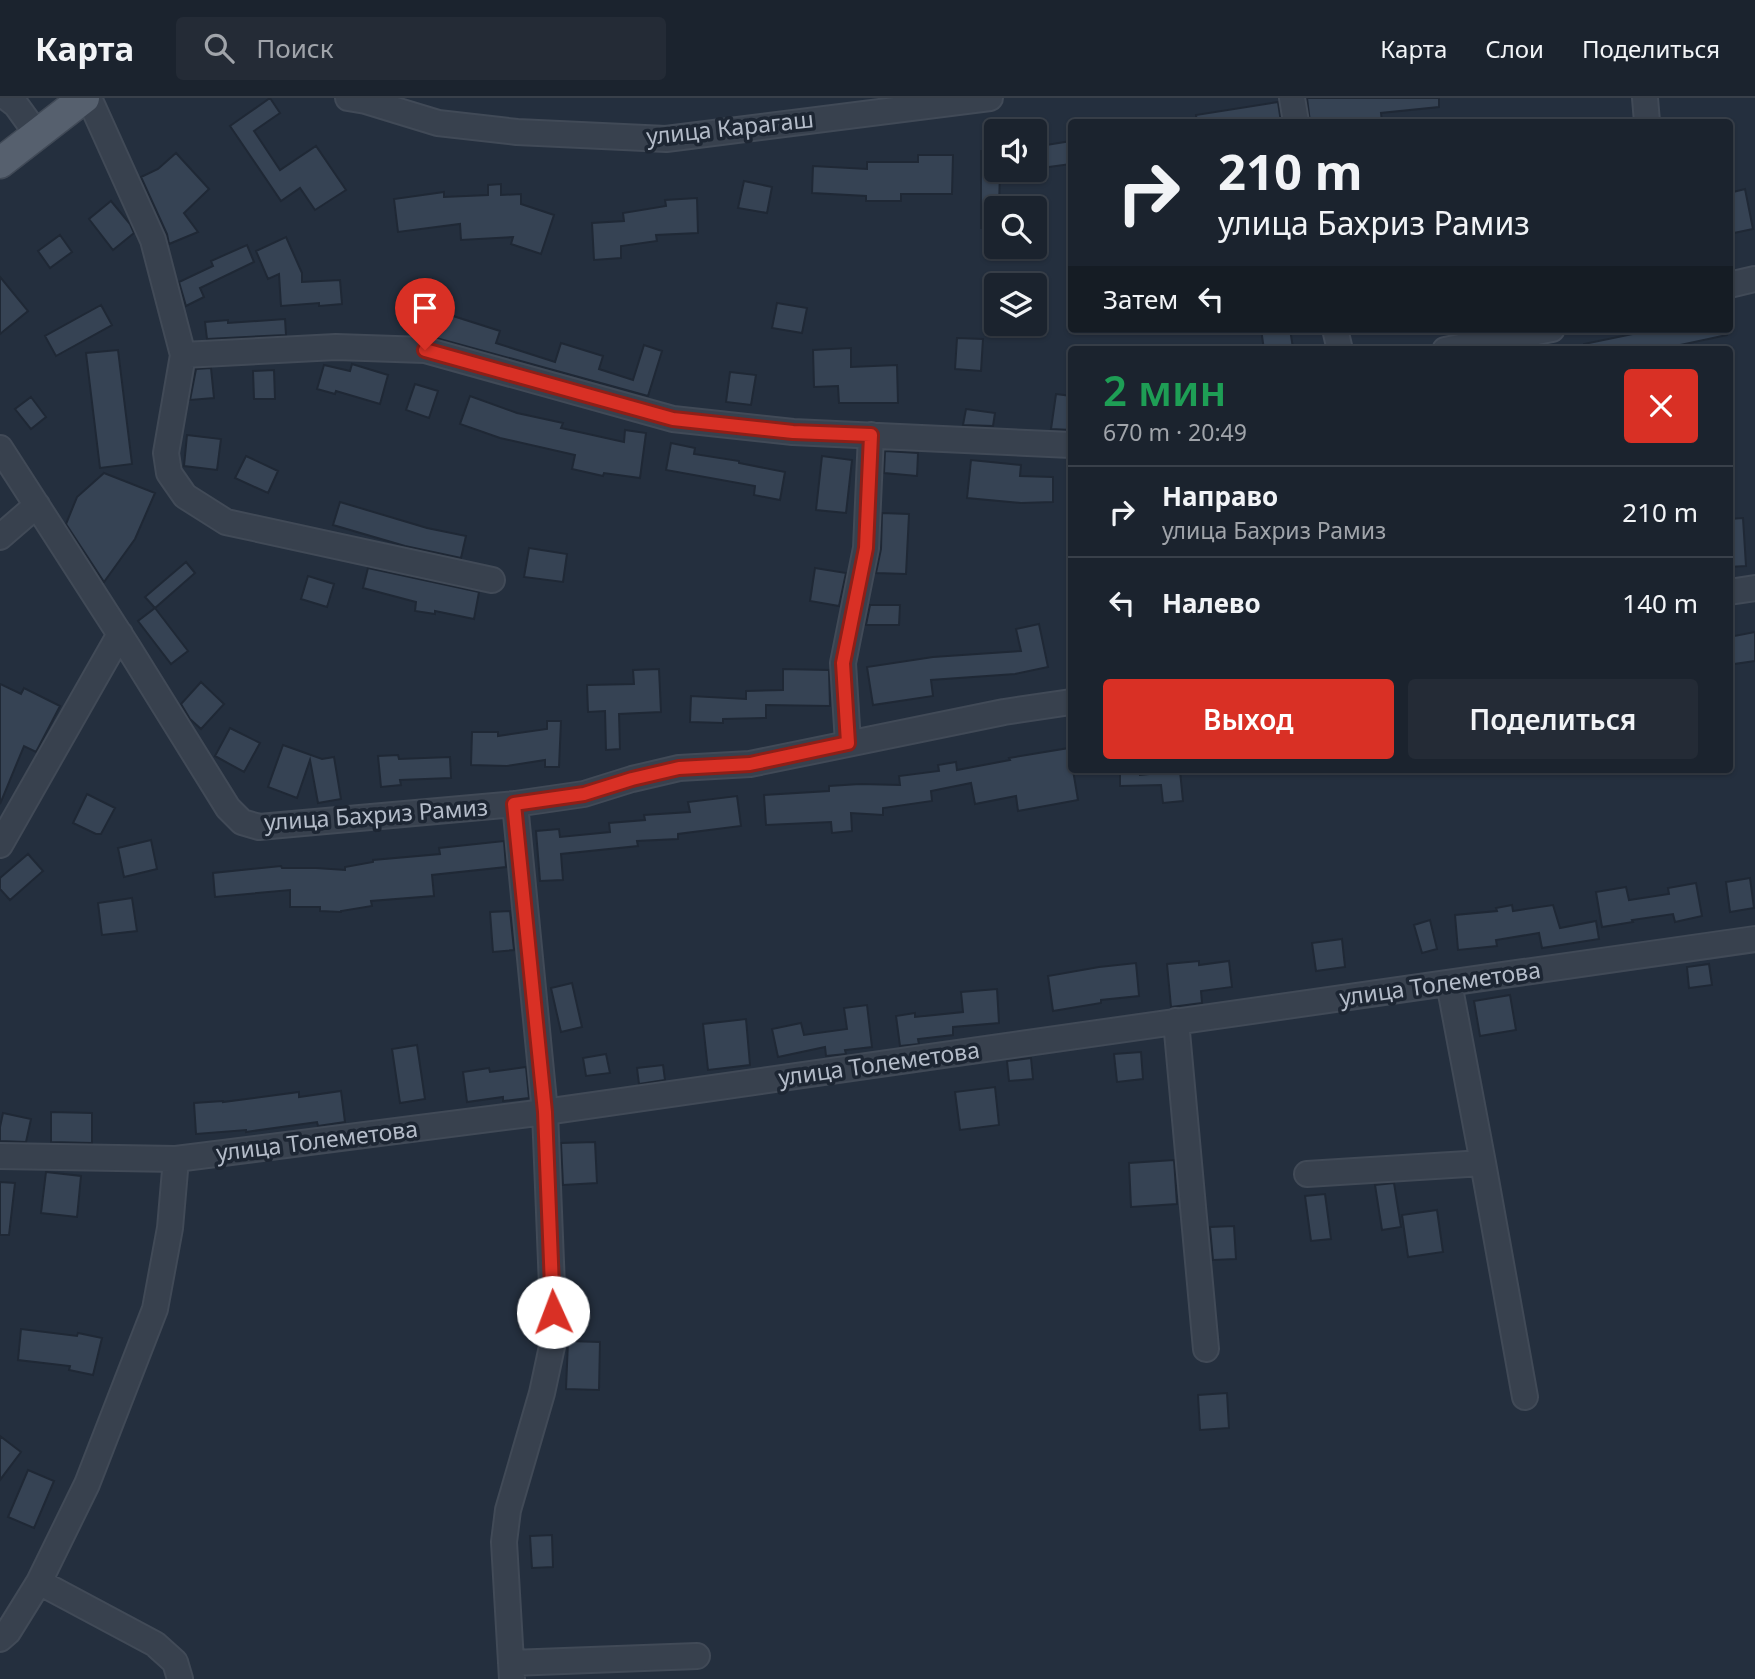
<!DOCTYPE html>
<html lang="ru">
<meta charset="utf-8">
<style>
body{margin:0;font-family:"Noto Sans",sans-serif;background:#242b36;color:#f1f3f6;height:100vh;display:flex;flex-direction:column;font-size:26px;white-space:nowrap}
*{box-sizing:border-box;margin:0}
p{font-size:23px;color:#a0a4aa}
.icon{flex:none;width:38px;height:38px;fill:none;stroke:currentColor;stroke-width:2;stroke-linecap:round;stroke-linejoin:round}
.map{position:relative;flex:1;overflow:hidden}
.sheet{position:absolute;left:1068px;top:248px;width:665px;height:427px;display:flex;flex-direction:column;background:#1b232e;border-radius:7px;box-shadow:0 2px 5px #0004,0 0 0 2px #39404a}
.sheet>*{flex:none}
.top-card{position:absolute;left:1068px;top:21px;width:665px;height:214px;border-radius:7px;box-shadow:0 2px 5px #0004,0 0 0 2px #39404a;background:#1b232e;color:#f1f3f6;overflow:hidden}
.buttons{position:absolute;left:984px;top:21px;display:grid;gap:14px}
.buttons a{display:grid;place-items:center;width:63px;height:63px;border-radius:7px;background:#1b232e;box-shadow:0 2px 5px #0004,0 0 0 2px #39404a;font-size:35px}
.pin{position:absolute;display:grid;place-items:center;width:60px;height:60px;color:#fff;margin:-72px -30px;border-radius:50% 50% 50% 0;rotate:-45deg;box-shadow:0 0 7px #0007}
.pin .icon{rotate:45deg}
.me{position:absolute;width:77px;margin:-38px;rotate:358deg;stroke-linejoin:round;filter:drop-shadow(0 0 5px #0008)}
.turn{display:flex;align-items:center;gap:24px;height:147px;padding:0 35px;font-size:32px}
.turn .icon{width:91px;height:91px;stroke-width:2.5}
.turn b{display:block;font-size:49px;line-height:60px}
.then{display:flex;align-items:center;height:66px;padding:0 35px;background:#0003;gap:14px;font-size:26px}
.round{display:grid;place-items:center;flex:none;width:74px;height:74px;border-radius:7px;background:#242b36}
.overview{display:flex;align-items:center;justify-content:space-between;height:119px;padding:0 35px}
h1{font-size:42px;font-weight:600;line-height:52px;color:#1e9e55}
.button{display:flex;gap:14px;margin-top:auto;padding:14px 35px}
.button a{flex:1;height:80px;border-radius:7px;background:#d93025;color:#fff;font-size:28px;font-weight:600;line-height:80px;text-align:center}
.button a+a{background:#242b36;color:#f1f3f6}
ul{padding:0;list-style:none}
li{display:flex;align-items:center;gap:21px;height:91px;padding:0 35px;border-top:2px solid #39404a}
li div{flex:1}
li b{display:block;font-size:26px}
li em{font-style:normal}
header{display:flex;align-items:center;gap:42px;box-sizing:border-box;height:98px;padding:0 35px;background:#1b232e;border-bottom:2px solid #39404a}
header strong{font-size:33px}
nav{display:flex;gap:38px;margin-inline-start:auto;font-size:24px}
.search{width:490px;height:63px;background:#242b36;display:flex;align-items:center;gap:18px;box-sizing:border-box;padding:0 24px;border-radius:7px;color:#a0a4aa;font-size:26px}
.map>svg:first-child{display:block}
.building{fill:#364354;stroke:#1f2835;stroke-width:2}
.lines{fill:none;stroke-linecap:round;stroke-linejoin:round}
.minor-casing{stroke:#414a57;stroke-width:28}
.major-casing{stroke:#414a57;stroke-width:33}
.minor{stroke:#38414e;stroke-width:24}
.major{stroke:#56606e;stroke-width:30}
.route-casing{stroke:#8d1f18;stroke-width:18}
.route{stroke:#d93025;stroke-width:12}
.labels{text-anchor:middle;stroke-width:7;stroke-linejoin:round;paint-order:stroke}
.street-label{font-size:23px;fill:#b4bcc9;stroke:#1d2633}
</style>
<header>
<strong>Карта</strong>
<div class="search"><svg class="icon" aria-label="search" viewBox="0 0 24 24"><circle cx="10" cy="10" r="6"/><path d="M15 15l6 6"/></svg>Поиск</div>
<nav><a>Карта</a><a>Слои</a><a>Поделиться</a></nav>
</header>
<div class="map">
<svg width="1755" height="1581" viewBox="0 0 1755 1581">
<rect width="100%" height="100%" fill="#242f3e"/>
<!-- building -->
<path class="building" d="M270,0L280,15L254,33L280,72L316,48L346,92L315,112L300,90L281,103L230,28Z
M1307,0H1439V9L1381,15L1382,24H1310Z
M1278,4L1281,24H1197L1196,17Z
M1071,43V66L1034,71V49Z
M981,53H996V72H1000L999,110H996V130H981Z
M176,55L209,91L184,115L198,134L169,146L167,136L141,79L158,71Z
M918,57H953L952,96H901V103H866V98L812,95L813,68L867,71V64H918Z
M744,83L772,89L767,115L738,110Z
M501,86V97L521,96V106L554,117L541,156L511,146L513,139L461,142L460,126L398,134L394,101L444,94V99L488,97V87Z
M1745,91L1753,131L1729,136V95Z
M697,100L698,135L656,137L657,143L621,148V160L594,162L592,125L624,123L623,115L666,108L665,102Z
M111,103L130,126L134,135L113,152L89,121Z
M60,137L72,154L50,170L38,153Z
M286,139L302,175V184L340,182L342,206L319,208V205L281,208L279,176L268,181L256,153Z
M247,147L254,164L200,190L204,199L186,208L179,184L213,168L211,163Z
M0,179L28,213L0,236Z
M777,205L807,210L802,235L772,230Z
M101,207L112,227L56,258L45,238Z
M429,207L451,213L450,217L500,233L496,245L555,264L561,245L603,258L599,271L633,282L644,247L662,253L648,298L429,238L421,237Z
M285,221L286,237L207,241L205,224L228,222V225Z
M1261,231H1290L1293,250L1264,252Z
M1646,231H1726L1727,237L1657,252H1584V246L1647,233Z
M957,240L983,241L981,273L955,271Z
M851,250V269L897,267L898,305H839L838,288L814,289L813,252Z
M118,252L132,366L100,370L86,255Z
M352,266L388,277L380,306L336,293L335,296L317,291L324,267L350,273Z
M211,270L214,300L190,302L196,271Z
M274,272L275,301H254L253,273Z
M730,274L756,277L751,307L726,304Z
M415,286L438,293L429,320L406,312Z
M1056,296L1071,298V332L1051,331Z
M470,298L517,315L563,325L561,330L624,344L625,332L646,335L640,380L604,375L603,378L572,371L575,357L500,340L460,326Z
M31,299L46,319L31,331L15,311Z
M966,311L995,315L993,328L963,327Z
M187,337L221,341L217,372L184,368Z
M671,345L695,350L694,356L739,363V365L785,374L780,402L754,397L755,388L666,372Z
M885,353L918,355L917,378L884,375Z
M246,358L278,373L268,395L235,380Z
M822,358L852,362L846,415L816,412Z
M971,362L1021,367L1020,378L1053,379V404L1021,405L967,400Z
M104,375L155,395L135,441L104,484L66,426L77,399Z
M340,404L427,430L466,438L461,460L405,448L333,427Z
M882,415L909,416L906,476L876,475L881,451Z
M1743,420L1746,468L1729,469V421Z
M529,450L567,456L563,484L524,479Z
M186,464L195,475L155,510L145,499Z
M368,470L479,494L474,521L435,513V516L415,513L416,504L363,490Z
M815,470L846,475L839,508L810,503Z
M308,478L334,486L327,509L301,501Z
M870,507H900L899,527H866Z
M155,510L188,553L171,566L138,523Z
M1039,526L1048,569L1015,576L931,582L933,598L873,607L867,569L933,559L1021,553L1016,531Z
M1755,534V563L1734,566L1729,539Z
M659,571L661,614L619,616L620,651L606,652L605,613L588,614L587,587L634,586L633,572Z
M783,571L829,572L830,608L766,607V620L723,621V625L690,624L691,598L746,601V593L783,592Z
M201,584L224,606L201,631L190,621L181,606Z
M0,586L21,596L24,590L60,608L36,654L24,648L0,706Z
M547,623H561L559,669H545V662L507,668L471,667L472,634H498V638L547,631Z
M230,630L260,645L244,674L215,658Z
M283,647L322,661L334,659L341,701L318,705L310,662L297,700L268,689Z
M1069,650L1071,672H1073L1078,702L1018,713L1016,698L975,706L971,685L931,693L932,703L883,710V717L851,715L852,733L832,735L831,724L766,727L764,697L829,693V688L860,686L900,687L899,678L939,673L938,667L956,664L957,672L1010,662L1009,660Z
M398,657L399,661L450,659L451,680L400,682L401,687L381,689L378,658Z
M1120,672H1140V677L1180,673L1183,703L1163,705L1161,687L1120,688Z
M87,696L115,710L101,736H96L73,725Z
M737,698L741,728L678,736V741L637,743L638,748L561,756L563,782L540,783L536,733L559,731L560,739L610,734L609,725L645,722L644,717L690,714L688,704Z
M151,742L157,771L124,779L118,750Z
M504,743L506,769L432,777L434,798L371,803L372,808L341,813V814L320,813V809H290V792L215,799L213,775L281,768L282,770H316L345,772V769L373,764V762L440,756L439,750Z
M28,756L43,773L10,802L0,791V780Z
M1750,780L1754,810L1730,814L1726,784Z
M1696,785L1702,818L1675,824L1673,816L1632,822L1633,824L1602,829L1596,794L1626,789L1629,802L1669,796L1668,790Z
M132,800L137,833L102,837L98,805Z
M1512,807L1513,813L1553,807L1560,830L1596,823L1599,841L1542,850L1539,835L1496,842L1497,848L1458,852L1455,817L1497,813L1496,810Z
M510,813L514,852L493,854L490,814Z
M1430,822L1437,851L1422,855L1414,827Z
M1342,841L1345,869L1316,873L1312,845Z
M1199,863V867L1229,863L1232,889L1201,893L1202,905L1171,909L1167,866Z
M1136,865L1139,898L1101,902V905L1053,913L1048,878L1099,869Z
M1709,866L1712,887L1689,890L1687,869Z
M572,885L582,929L561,934L551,890Z
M997,891L999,925L953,929V937L918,941L919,946L900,948L896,918L915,915V919L963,914L961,894Z
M1510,897L1516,932L1480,938L1474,903Z
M867,907L872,949L845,952L846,956L826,958L825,949L778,959L772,931L801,925L804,937L847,931L844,910Z
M746,921L750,967L708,972L703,926Z
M417,947L425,1001L400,1005L392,951Z
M1141,954L1143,981L1117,984L1114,956Z
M606,956L610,975L586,978L583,960Z
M1031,960L1033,981L1009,983L1007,963Z
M663,967L665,982L639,986L637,970Z
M526,969L529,1000L503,1003V999L467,1004L463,974L489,970L490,974Z
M995,989L999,1027L960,1032L955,994Z
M341,993L345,1024L318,1028L317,1024L246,1034V1032L196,1036L194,1005L223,1003V1004L299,994V999Z
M51,1014L92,1015V1045L51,1044Z
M3,1015L31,1021L26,1044L0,1043V1029Z
M595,1044L597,1085L563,1087L561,1045Z
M1174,1062L1177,1106L1131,1109L1129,1065Z
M46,1074L81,1078L77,1119L41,1115Z
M0,1084L15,1085L9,1137H0Z
M1394,1085L1401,1129L1382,1132L1375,1087Z
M1325,1096L1331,1141L1311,1143L1305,1098Z
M1437,1112L1443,1154L1408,1159L1402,1117Z
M1234,1128L1236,1161L1213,1162L1210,1129Z
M21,1231L77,1238L78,1235L102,1240L93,1277L69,1272L70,1268L18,1262Z
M568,1243L600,1244L599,1292L566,1291Z
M1227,1295L1229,1330L1200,1332L1198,1297Z
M0,1338L21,1354L0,1382Z
M28,1372L54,1383L34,1430L8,1419Z
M552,1437L553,1469L532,1470L530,1438Z"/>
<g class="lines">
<!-- minor casing -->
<g class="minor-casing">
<path id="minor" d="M7,0L16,7L37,36
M89,0L153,142L183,257L166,355L169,375L185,398L226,424L492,482
M348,0L366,3L438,25L517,34L666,41L990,0
M1292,0L1296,24
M1645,0L1647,24
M1729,187L1755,181
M1335,231L1340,252
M1445,252L1552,231
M183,257L336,249L425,252L673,321L793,334L1071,347
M0,350L128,549L228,710L242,724L259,729L515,706L584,696L632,681L679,670L750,666L1004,614L1071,604
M0,439L37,407
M1729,494L1755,490
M848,645L843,565L866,450L871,337
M0,747L120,536
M1176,923L1206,1251
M0,1058L176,1061L545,1014L1755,841
M1483,1065L1525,1299
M1307,1076L1483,1065L1449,885
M39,1484L155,1546L175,1564L180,1581
M0,1541L8,1534L39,1484L87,1386L155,1211L170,1130L176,1061
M511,1565L697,1558
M512,1581L504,1444L508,1412L542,1295L554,1239L545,1014L515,706"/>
</g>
<!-- major casing -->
<g class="major-casing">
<path id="major" d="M0,65L84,0"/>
</g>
<!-- minor -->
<use href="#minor" class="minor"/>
<!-- major -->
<use href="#major" class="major"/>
</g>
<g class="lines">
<!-- route casing -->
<g class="route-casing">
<path id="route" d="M425,252L673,321L793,334L871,337L866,450L843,565L848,645L750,666L679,670L632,681L584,696L514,706L545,1014L553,1214"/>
</g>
<!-- route -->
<use href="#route" class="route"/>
</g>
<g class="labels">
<!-- street labels -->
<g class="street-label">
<text transform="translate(730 30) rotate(-6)" y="8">улица Карагаш</text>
<text transform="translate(376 717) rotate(-4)" y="8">улица Бахриз Рамиз</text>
<text transform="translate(1440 886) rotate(-8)" y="8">улица Толеметова</text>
<text transform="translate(879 966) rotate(-8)" y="8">улица Толеметова</text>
<text transform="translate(317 1043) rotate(-7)" y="8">улица Толеметова</text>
</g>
</g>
</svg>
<div class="buttons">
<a><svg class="icon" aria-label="sound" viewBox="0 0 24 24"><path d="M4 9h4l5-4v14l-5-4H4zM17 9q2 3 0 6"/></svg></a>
<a><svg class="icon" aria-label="search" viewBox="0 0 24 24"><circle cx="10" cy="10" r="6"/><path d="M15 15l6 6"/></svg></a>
<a><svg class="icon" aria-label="layers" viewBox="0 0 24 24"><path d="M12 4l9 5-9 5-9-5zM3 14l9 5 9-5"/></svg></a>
</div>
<div class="pin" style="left:425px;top:252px;background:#d93025"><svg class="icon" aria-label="arrive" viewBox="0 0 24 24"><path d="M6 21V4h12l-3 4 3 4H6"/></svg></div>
<svg class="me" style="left:553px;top:1214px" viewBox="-20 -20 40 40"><circle r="19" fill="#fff"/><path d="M0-13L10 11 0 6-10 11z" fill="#d93025"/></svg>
<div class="top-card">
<div class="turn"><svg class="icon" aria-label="right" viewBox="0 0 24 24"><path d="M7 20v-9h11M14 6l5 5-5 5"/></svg><div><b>210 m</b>улица Бахриз Рамиз</div></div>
<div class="then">Затем<svg class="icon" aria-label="left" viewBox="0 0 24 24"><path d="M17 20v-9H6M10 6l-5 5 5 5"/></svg></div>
</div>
<section class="sheet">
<div class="overview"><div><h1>2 мин</h1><p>670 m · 20:49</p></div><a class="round" style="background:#d93025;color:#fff"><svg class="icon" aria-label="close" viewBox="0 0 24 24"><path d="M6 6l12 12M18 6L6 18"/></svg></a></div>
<ul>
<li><svg class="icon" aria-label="right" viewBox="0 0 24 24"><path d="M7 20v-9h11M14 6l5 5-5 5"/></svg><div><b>Направо</b><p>улица Бахриз Рамиз</p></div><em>210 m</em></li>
<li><svg class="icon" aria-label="left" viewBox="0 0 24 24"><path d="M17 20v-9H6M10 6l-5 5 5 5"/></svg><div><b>Налево</b></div><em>140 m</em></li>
</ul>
<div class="button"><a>Выход</a><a>Поделиться</a></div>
</section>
</div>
